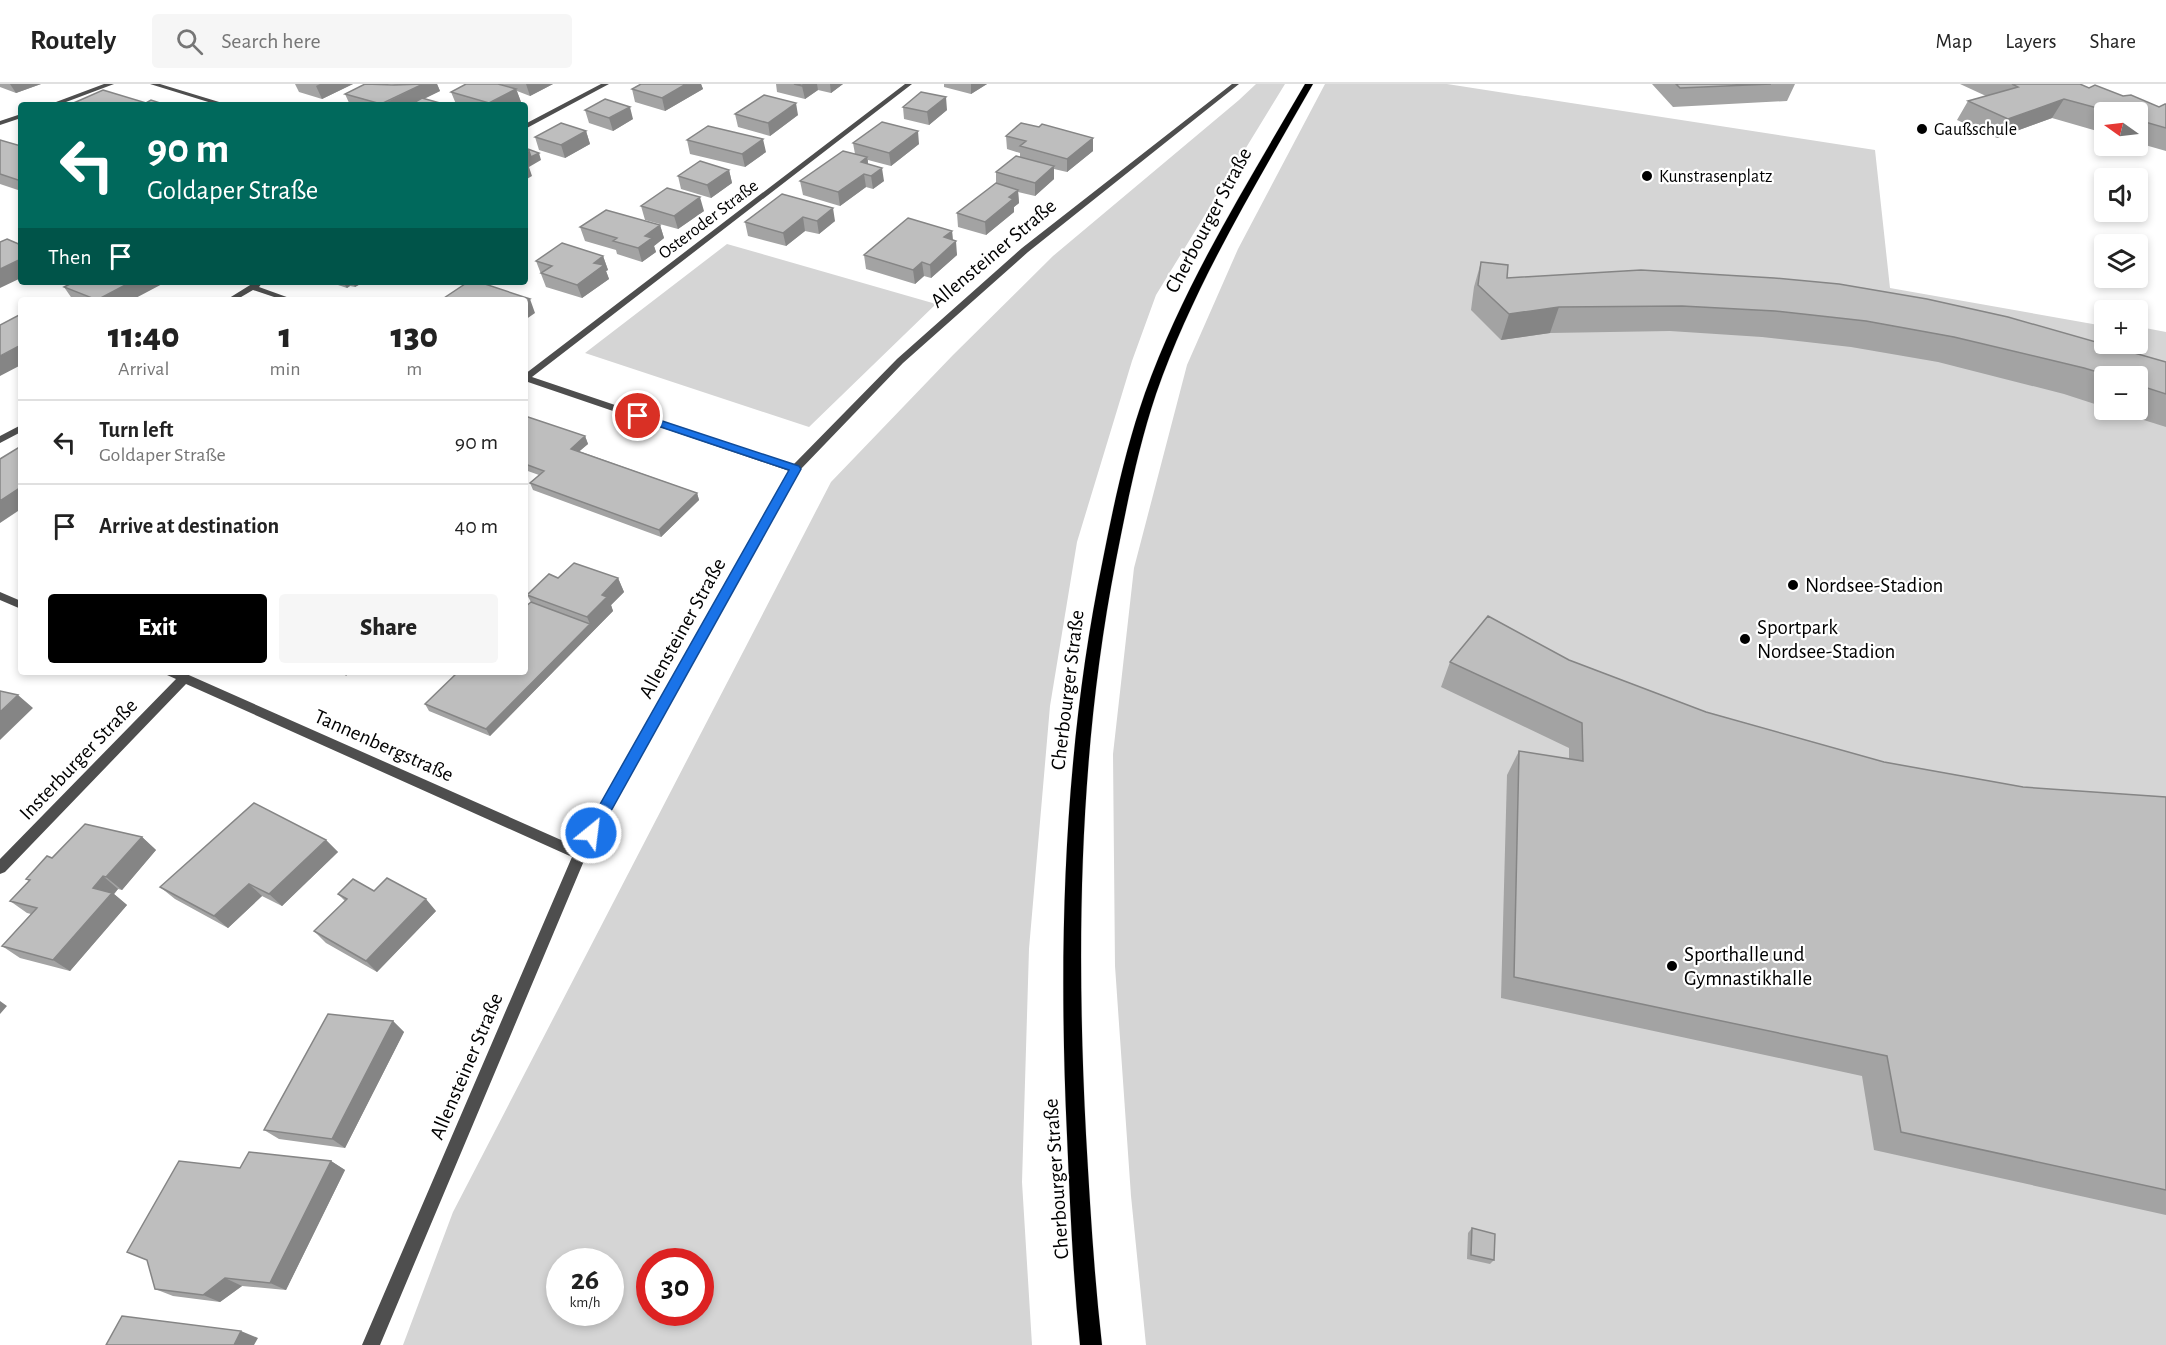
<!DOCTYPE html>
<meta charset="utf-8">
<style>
body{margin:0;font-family:"Alegreya Sans",sans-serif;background:#f6f6f6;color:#222;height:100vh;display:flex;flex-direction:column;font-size:22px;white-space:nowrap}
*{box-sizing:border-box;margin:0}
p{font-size:20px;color:#767676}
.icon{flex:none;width:33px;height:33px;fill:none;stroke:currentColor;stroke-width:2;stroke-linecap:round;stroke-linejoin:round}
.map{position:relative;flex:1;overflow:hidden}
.panel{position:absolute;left:18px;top:213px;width:510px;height:378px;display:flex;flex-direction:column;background:#fff;border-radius:6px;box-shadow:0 3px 9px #0003}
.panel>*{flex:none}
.guide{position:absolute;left:18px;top:18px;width:510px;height:183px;border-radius:6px;box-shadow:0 3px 9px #0003;background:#00695c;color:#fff;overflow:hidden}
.needle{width:39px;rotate:284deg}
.controls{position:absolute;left:2094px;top:18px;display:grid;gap:12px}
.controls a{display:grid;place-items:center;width:54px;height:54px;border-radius:6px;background:#fff;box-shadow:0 3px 9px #0003;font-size:30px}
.speed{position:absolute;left:546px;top:1164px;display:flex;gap:12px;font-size:30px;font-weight:700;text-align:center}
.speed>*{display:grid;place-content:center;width:78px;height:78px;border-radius:50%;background:#fff;box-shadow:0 3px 9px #0003;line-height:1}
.speed small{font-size:15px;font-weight:400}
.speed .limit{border:9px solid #d22;background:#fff;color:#111}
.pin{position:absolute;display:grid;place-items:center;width:51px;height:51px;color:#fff;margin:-26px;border:3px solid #fff;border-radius:50%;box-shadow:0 2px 6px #0007}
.me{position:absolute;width:66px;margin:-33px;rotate:29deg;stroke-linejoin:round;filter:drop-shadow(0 0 4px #0008)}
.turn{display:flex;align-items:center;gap:21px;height:126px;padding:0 30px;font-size:27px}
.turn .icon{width:78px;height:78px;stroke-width:2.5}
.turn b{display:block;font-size:42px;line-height:51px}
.then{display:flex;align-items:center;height:57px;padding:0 30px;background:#0003;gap:12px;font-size:22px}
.eta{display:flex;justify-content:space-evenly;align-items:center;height:102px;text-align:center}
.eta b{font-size:36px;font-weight:800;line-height:42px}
.cta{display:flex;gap:12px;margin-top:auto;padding:12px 30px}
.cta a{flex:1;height:69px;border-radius:6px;background:#000;color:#fff;font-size:24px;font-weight:800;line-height:69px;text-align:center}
.cta a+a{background:#f6f6f6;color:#222}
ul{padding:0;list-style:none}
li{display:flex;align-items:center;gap:18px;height:84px;padding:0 30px;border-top:2px solid #e0e0e0}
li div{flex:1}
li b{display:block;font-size:22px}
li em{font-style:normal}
header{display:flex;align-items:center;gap:36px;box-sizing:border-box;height:84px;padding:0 30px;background:#fff;border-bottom:2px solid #e0e0e0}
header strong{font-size:28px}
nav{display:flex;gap:33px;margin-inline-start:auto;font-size:21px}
.search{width:420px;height:54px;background:#f6f6f6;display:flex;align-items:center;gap:15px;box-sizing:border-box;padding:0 21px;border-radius:6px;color:#767676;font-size:22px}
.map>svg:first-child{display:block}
.green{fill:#d5d5d5;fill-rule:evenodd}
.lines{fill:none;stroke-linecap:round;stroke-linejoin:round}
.primary-casing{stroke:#dbdbdb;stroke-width:1}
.minor{fill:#4e4e4e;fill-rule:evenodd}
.primary{fill:#000;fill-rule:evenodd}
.wall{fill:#a3a3a3}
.shaded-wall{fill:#858585}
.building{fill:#bebebe;stroke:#858585;stroke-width:1.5}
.route{fill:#1a73e8;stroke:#114b97;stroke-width:1.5}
.poi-dot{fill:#000;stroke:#fff;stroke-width:2}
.labels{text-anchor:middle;stroke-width:4.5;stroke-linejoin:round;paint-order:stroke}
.far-poi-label{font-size:18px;fill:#000;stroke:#fff;text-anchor:start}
.far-street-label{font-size:18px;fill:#000;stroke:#fff}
.street-label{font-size:21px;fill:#000;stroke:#fff}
.poi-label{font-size:21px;fill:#000;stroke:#fff;text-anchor:start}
</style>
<header>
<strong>Routely</strong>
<div class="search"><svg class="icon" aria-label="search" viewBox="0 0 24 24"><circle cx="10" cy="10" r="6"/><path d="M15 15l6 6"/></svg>Search here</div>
<nav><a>Map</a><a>Layers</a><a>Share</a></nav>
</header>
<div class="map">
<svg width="2166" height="1261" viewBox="0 0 2166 1261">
<rect width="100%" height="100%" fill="#fff"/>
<!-- green -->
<path class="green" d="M1256,0H1285L1156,211L1132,277L1077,458L1050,622L1029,865L1022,1098L1032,1261H403L453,1128L831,398L953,271L1053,172L1239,16ZM560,1178H610V1228H560ZM650,1178H700V1228H650Z
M1325,0H1447L1875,66L1890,204L2104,242V260H2138V248H2142L2140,243L2166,248V1261H1146L1131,1112L1115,882L1113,670L1134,484L1187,281L1238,165ZM2104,292H2138V326H2104Z
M727,160L936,220L809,343L585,269Z"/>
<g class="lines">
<!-- primary casing -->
<g class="primary-casing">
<path id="primary" d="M1305,0H1313C1256,100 1194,201 1156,310C1138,364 1127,420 1116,476C1079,666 1076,859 1086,1051C1090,1121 1094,1191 1102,1261H1080C1073,1191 1070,1121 1067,1051C1058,858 1064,664 1103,475C1114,419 1126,363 1145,309C1184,200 1247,100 1305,0Z"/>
</g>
<!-- minor -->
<path class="minor" d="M104,0H114L58,21H48Z
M150,0H160L229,21H218Z
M601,0H609L525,45V40Z
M905,0H912L532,293L793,381L897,275L1022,164L1232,0H1239L1028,168L903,279L799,387L586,772L380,1261H362L572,773L186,600L5,788L0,790V775L176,595L167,591L165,588H182L577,763L789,387L525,297V290Z
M21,30V34L0,41V37Z
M255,198H263L259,203L295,216H283L253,206L236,216H226Z
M21,341V348L0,359V352Z
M0,508L21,517V525L0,516Z"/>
<!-- primary -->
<use href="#primary" class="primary"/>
</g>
<!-- wall -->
<path class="wall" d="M0,0H41L16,9L0,3Z
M295,0H353L322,15L299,8Z
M395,0H437L440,7L424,15L447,21H350L345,10Z
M500,0H553L530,12L517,7L521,18L515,21H459L456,20L451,8Z
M641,0H701L703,5L665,27L635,18L632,5Z
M776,0H843L831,9L818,6L805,15L777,8Z
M944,0H987L971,10L944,3Z
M1652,0H1795L1787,17L1673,23Z
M1960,0H2080L2089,4L2159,23L2166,20V67L2138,59V28H2104V49L2052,34L1997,54L1957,36L1968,17L1986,12Z
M903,23L947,26L929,41L904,35Z
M585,26L633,35L613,47L589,39Z
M735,30L798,31L770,52L738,43Z
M1039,43L1093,54V67L1067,88L1054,85V95L1035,112L1018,108L1019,119L1014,123V128L986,151L958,143L957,129L996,99V88L1020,73V69L1007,65L1006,52Z
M586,47L590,60L565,74L539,66L535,53Z
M0,56L21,62V107L0,100Z
M687,56L766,68L745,83L690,70Z
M853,59L919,60L891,82L868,76V80L884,97L873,105L866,103L840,122L803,111L800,97L855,70Z
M729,86L732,99L711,114L681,105L678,92Z
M782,110L835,137L819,150L805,147L786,162L748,152L745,138Z
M641,122L704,127L678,145L645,136Z
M660,141L664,154L654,162L656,168L642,178L617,170L616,166L585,157L580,143Z
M952,147L953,156L957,171L931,194L924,192L915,200L866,185L864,171Z
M603,172L608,186L606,187L609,195L582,214L546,203L536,177Z
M1481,178L1507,194L1641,186L2166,278V343L2112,326H2138V292H2104V323L2064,310L1938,278L1851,263L1762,253L1670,247L1550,249L1501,256L1471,226L1474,203Z
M329,198H364L355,203L350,202L347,204Z
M64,203L132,216H73Z
M525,332L585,352L588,360L579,367L697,409L699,416L661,453L533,406L530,399L539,391L525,386Z
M558,494H618L624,508L611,521L613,527L490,652L429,627L425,620L531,518L527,511Z
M1569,576L1706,628L1884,678L2023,703L2166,713V1131L1874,1066L1862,992L1501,914L1507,691L1519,667L1569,675V664L1441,603L1450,578Z
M142,753L156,766L122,806L118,805L114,810L127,821L70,887L20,874L2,862L31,830L27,829L10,817L29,797L26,795L52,774Z
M326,756L338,768L282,822L262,812L228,844L175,815L160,803Z
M374,807L436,827L377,888L326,859L314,847L345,817L338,810Z
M393,937L404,948L345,1064L279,1055L264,1046Z
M331,1077L345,1086L286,1206L242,1202L220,1218L173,1212L155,1205L240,1084Z
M1472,1144L1494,1176L1490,1180L1467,1175L1468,1149Z"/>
<!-- shaded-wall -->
<path class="shaded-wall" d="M10,0H41L16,9Z
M320,0H353L322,15L316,2Z
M423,0H437L440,7L411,21H381Z
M526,0H553L530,12Z
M686,0H701L703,5L665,27L662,14Z
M805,0H817L818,6L805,15L802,2Z
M830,0H843L831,9Z
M971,0H987L971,10Z
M516,5L521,18L515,21H490L489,19Z
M946,13L947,26L929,41L927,28Z
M2064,15L2052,34L1997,54L2008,35Z
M796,19L798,31L770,52L768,39Z
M630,23L633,35L613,47L609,34Z
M586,47L590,60L565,74L561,61Z
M918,47L919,60L891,82L889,69Z
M1093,54V67L1067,88V75Z
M763,55L766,68L745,83L742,70Z
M529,67L539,69L541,76L529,83L532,92L525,96V69Z
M867,73L869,86L864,90L866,103L840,122L838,108L861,78Z
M1054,82V95L1035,112V99Z
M882,84L884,97L873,105L871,92Z
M729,86L732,99L711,114L707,101Z
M1018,106L1019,119L1014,123V128L986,151L985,138L1009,113Z
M700,113L704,127L678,145L674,132Z
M833,124L835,137L819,150L817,137Z
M803,133L805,147L786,162L783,149Z
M660,141L664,154L654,162L656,168L642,178L638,164L645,152Z
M952,147L953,160L956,157L957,171L931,194L930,181L944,153Z
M603,172L608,186L606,187L609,195L582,214L577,201L594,179Z
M21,175V194L0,204V185Z
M922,178L924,192L915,200L913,186Z
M131,198H166L132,216H97Z
M343,198H348L350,202L347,204Z
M353,198H364L355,203Z
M530,215L535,229L525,236V218Z
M1559,223L1550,249L1501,256L1509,230Z
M21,261V281L0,292V272Z
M585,352L588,360L574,372L571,365Z
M21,403V425L0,439V417Z
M697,409L699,416L661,453L659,446Z
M618,494L624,508L611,521L613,527L490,652L486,645L590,540L587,533L602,511Z
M343,588H350L346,592Z
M18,611L33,624L0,656V628Z
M142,753L156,766L122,806L106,793Z
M326,756L338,768L282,822L269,810Z
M103,792L118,805L114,810L127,821L70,887L53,876L93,804Z
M249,800L262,812L228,844L214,832Z
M426,815L436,827L377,888L366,877Z
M0,917L7,922L0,930Z
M393,937L404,948L345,1064L332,1055Z
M331,1077L345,1086L286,1206L270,1199Z
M225,1194L242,1202L220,1218L203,1211Z
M241,1247L258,1254L254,1261H234Z"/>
<!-- building -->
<path class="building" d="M365,0L394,1L423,0L381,20L345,10Z
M466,0H498L516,5L489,19L451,8Z
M641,0H686L662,14L632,5Z
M794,0H805L802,2Z
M1676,0H1771L1680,4Z
M2012,0H2080L2089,4L2095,1L2123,12L2131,11L2159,23L2165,20H2166V44L2138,36V28H2112L2064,15L2008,35L1968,17L2018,3Z
M103,6L146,19L151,16L166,21H69Z
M921,8L946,13L927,28L903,23Z
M764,11L796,19L768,39L735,30Z
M422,14L447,21H410Z
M605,15L630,23L609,34L585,26Z
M882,38L918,47L889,69L853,59Z
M561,39L586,47L561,61L535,53Z
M1021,39L1039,43L1042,40L1093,54L1067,75L1020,62L1026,57L1006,52Z
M708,42L763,55L742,70L687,56Z
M0,56L21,62V97L0,90Z
M525,64L539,69L531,73L529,67L525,65Z
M843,67L867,73L861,78L882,84L871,92L864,90L838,108L800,97Z
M1016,72L1054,82L1035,99L996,88Z
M700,77L729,86L707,101L678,92Z
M996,99L1018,106L1009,113L1013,115L985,138L957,129Z
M667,104L700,113L674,132L641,122Z
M782,110L833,124L817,137L803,133L783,149L745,138Z
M606,126L660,141L645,152L652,154L638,164L613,157L617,154L580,143Z
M908,134L952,147L944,153L956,157L930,181L922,178L913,186L864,171Z
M7,155L21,161V175L0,185V158Z
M562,159L603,172L594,179L604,181L577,201L541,189L552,182L536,177Z
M1481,178L1508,181L1507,194L1641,186L1774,194L1839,200L1927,215L2008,233L2166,278V310L2138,301V292H2111L2084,284L1954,253L1866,237L1775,227L1682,222L1559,223L1509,230L1478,201Z
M74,198H131L97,216L64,203Z
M468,198H479L530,215L525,218V216H450L444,214Z
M21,230V261L0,272V241Z
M525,332L585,352L571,365L697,409L659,446L530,399L544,387L525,380Z
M21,362V403L0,417V375Z
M574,479L618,494L602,511L607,513L587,533L527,511L549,490L558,494Z
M531,518L590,540L486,645L425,620L458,588H525V523Z
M1488,532L1569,576L1706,628L1884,678L2023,703L2166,713V1106L1901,1048L1887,972L1514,893L1519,667L1583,677L1582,639L1450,578Z
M0,607L18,611L0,628Z
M254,719L326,756L269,810L249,800L214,832L160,803Z
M85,740L142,753L106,793L103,792L93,804L112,809L53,876L2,862L37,824L10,817L30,796L26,795L47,772L52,774Z
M387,794L426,815L366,877L314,847L347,815L338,810L353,795L374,807Z
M328,930L393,937L332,1055L264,1046Z
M249,1068L331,1077L270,1199L225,1194L203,1211L155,1205L147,1176L127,1168L179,1077L240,1084Z
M1472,1144L1495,1150L1494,1176L1471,1171Z
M122,1232L241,1247L234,1261H106Z"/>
<!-- route -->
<path class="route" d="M638,329L799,382L801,385L596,754L591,756L586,754L584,749L586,745L789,386L634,334L632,332Z"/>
<!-- markers -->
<g class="poi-dot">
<circle cx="1922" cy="45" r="6"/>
<circle cx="1647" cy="92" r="6"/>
<circle cx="1793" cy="501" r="6"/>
<circle cx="1745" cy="555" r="6"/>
<circle cx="1672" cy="882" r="6"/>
</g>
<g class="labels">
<!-- far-poi labels -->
<g class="far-poi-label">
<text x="1934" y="51">Gaußschule</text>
<text x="1659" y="98">Kunstrasenplatz</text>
</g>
<!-- far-street labels -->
<g class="far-street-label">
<text transform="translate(708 135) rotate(-37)" y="6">Osteroder Straße</text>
</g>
<!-- street labels -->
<g class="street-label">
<text transform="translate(1208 136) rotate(-62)" y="7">Cherbourger Straße</text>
<text transform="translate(993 169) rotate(-40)" y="7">Allensteiner Straße</text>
<text transform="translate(682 544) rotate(-61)" y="7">Allensteiner Straße</text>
<text transform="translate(1067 606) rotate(-83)" y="7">Cherbourger Straße</text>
<text transform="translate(384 661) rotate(24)" y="7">Tannenbergstraße</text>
<text transform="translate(78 675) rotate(-46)" y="7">Insterburger Straße</text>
<text transform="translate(466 982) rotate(-67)" y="7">Allensteiner Straße</text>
<text transform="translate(1056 1095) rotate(-94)" y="7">Cherbourger Straße</text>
</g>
<!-- poi labels -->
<g class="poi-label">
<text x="1805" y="508">Nordsee-Stadion</text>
<text x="1757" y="550">Sportpark<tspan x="1757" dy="24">Nordsee-Stadion</tspan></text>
<text x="1684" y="877">Sporthalle und<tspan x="1684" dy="24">Gymnastikhalle</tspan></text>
</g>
</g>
</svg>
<div class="controls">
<a><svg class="needle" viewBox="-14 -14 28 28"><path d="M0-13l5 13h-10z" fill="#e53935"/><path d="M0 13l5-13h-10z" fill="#767676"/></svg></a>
<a><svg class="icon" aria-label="sound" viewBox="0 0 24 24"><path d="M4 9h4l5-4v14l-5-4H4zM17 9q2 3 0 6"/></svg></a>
<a><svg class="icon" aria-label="layers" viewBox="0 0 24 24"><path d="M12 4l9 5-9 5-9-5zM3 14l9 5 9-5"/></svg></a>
<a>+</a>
<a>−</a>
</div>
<div class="speed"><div>26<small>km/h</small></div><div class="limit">30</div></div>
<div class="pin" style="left:638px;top:332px;background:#d93025"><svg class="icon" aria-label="arrive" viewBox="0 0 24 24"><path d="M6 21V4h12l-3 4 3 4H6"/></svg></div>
<svg class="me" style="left:591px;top:749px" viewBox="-20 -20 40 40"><circle r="17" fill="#1a73e8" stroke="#fff" stroke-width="3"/><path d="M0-11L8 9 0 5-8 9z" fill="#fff"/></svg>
<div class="guide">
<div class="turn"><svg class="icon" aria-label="left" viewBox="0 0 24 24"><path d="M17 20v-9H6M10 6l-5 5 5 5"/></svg><div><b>90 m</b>Goldaper Straße</div></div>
<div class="then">Then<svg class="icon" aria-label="arrive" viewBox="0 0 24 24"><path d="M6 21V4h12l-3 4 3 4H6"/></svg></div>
</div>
<section class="panel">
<div class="eta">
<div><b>11:40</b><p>Arrival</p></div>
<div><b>1</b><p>min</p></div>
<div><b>130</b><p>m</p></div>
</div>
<ul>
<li><svg class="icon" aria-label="left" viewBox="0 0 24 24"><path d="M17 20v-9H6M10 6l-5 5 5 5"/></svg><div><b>Turn left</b><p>Goldaper Straße</p></div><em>90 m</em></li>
<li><svg class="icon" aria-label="arrive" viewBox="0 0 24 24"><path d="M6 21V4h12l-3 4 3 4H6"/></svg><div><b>Arrive at destination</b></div><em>40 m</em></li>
</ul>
<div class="cta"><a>Exit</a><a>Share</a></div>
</section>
</div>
